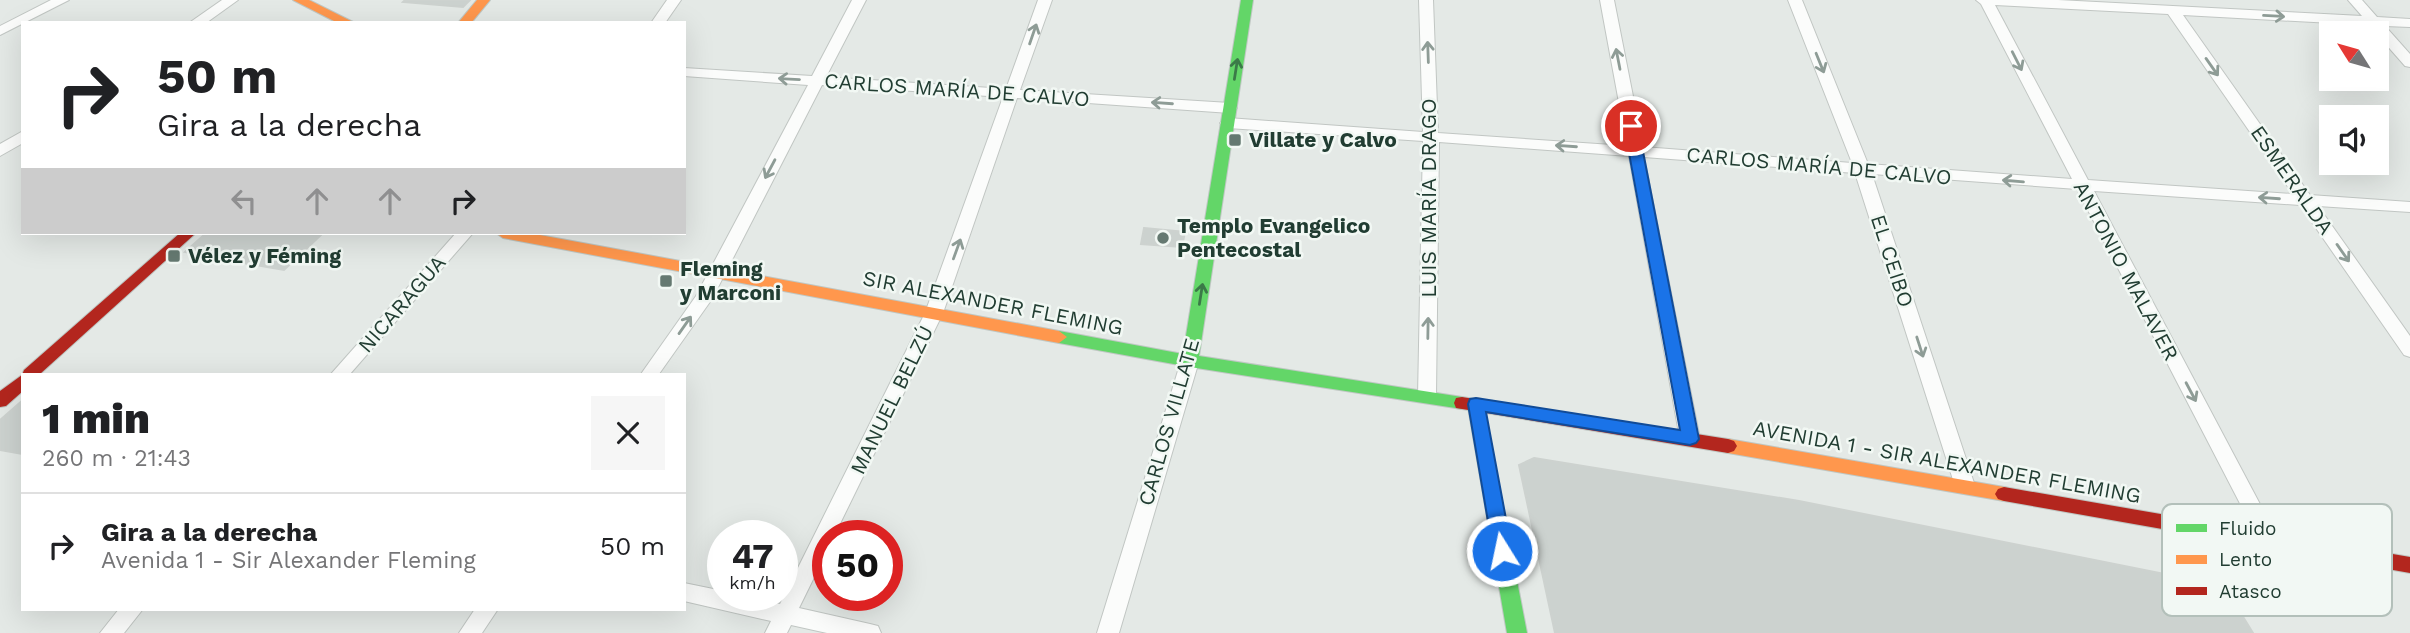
<!DOCTYPE html>
<html lang="es">
<meta charset="utf-8">
<style>
body{margin:0;font-family:"Work Sans",sans-serif;background:#f6f6f6;color:#202124;height:100vh;display:flex;flex-direction:column;font-size:26px;white-space:nowrap}
*{box-sizing:border-box;margin:0}
p{font-size:23px;color:#757577}
.icon{flex:none;width:38px;height:38px;fill:none;stroke:currentColor;stroke-width:2;stroke-linecap:round;stroke-linejoin:round}
.map{position:relative;flex:1;overflow:hidden}
.side{position:absolute;left:21px;top:373px;width:665px;height:238px;display:flex;flex-direction:column;background:#fff;border-radius:0px;box-shadow:0 7px 28px #0002}
.side>*{flex:none}
.banner{position:absolute;left:21px;top:21px;width:665px;height:214px;border-radius:0px;box-shadow:0 7px 28px #0002;background:#fff;color:#202124;overflow:hidden}
.needle{width:46px;rotate:307deg}
.buttons{position:absolute;left:2319px;top:21px;display:grid;gap:14px}
.buttons a{display:grid;place-items:center;width:70px;height:70px;border-radius:0px;background:#fff;box-shadow:0 7px 28px #0002;font-size:35px}
.speed{position:absolute;left:707px;top:520px;display:flex;gap:14px;font-size:35px;font-weight:700;text-align:center}
.speed>*{display:grid;place-content:center;width:91px;height:91px;border-radius:50%;background:#fff;box-shadow:0 7px 28px #0002;line-height:1}
.speed small{font-size:18px;font-weight:400}
.speed .limit{border:10px solid #d22;background:#fff;color:#111}
.pin{position:absolute;display:grid;place-items:center;width:60px;height:60px;color:#fff;margin:-30px;border:4px solid #fff;border-radius:50%;box-shadow:0 2px 7px #0007}
.me{position:absolute;width:77px;margin:-38px;rotate:350deg;stroke-linejoin:round;filter:drop-shadow(0 0 5px #0008)}
.turn{display:flex;align-items:center;gap:24px;height:147px;padding:0 21px;font-size:32px}
.turn .icon{width:91px;height:91px;stroke-width:2.5}
.turn b{display:block;font-size:49px;line-height:60px}
.lanes{display:flex;align-items:center;height:66px;padding:0 21px;background:#0003;justify-content:center;gap:35px;direction:ltr}
.lanes .off{opacity:.35}
.round{display:grid;place-items:center;flex:none;width:74px;height:74px;border-radius:0px;background:#f6f6f6}
.head{display:flex;align-items:center;justify-content:space-between;height:119px;padding:0 21px}
h1{font-size:42px;font-weight:800;line-height:52px}
ul{padding:0;list-style:none}
li{display:flex;align-items:center;gap:21px;height:105px;padding:0 21px;border-top:2px solid #e0e0e0}
li div{flex:1}
li b{display:block;font-size:26px}
li em{font-style:normal}
.map>svg:first-child{display:block}
.building{fill:#ccd2cf;stroke:#cdd2cf;stroke-width:2}
.lines{fill:none;stroke-linecap:round;stroke-linejoin:round}
.street-casing{stroke:#c1c6c3;stroke-width:2}
.fast-casing{stroke:#bfc7c3;stroke-width:2}
.slow-casing{stroke:#bfc7c3;stroke-width:2}
.jam-casing{stroke:#bfc7c3;stroke-width:2}
.street{fill:#fbfcfb;fill-rule:evenodd}
.fast{fill:#63d668;fill-rule:evenodd}
.slow{fill:#ff974d;fill-rule:evenodd}
.jam{fill:#b3261e;fill-rule:evenodd}
.oneway{stroke:#8e9c96}
.oneway2{stroke:#3b7a48}
.route{fill:#1a73e8;stroke:#114b97;stroke-width:2}
.poi-dot{fill:#657971;stroke:#f2f8f4;stroke-width:2.5}
.labels{text-anchor:middle;stroke-width:5;stroke-linejoin:round;paint-order:stroke}
.street-label{font-size:21px;fill:#213d32;stroke:#f2f8f4}
.poi-label{font-size:21px;font-weight:bold;fill:#213d32;stroke:#f2f8f4;text-anchor:start}
.key{fill:#f2f8f4;stroke:#b3c0ba;stroke-width:2}
.key-label{font-size:19px;fill:#213d32}
</style>
<div class="map">
<svg width="2410" height="633" viewBox="0 0 2410 633">
<rect width="100%" height="100%" fill="#e4e9e6"/>
<!-- building -->
<path class="building" d="M405,0H470L463,7L403,2Z
M1144,228L1185,232L1182,247L1141,244Z
M323,233L284,270L215,258L236,239L205,234Z
M205,234L236,239L215,258L185,252Z
M23,400V454L0,450V420Z
M1534,458L1799,501L2224,586L2253,633H1555L1519,465Z"/>
<g class="lines">
<!-- street casing -->
<g class="street-casing">
<path id="street" d="M51,0H69L0,35V26Z
M222,0H238L206,23H189Z
M667,0H681L665,23H651Z
M852,0H866L826,77L1006,89L1038,0H1052L1020,90L1230,103L1237,108L1230,113L1017,98L943,313L834,536H828V549L799,608L870,624L878,626L881,633H827L791,625L787,633H765L771,621L684,601V583L723,591V595H739L780,604L925,313L1003,97L822,85L712,299L659,374H641L696,296L808,85L684,76V68L812,76Z
M1419,0H1433L1438,133L1627,146L1600,0H1614L1643,147L1852,163L1788,0H1802L1868,164L2072,179L1981,4L1976,0H2058L2362,16L2348,0H2362L2377,17L2410,19V27L2385,26L2410,54V67L2405,66L2369,25L2183,15L2310,195L2410,202V212L2318,206L2410,336V357L2404,355L2300,205L2094,191L2279,540L2276,546L2269,548L2262,546L2077,189L1872,174L1975,486L1972,492L1965,494L1958,492L1955,486L1855,173L1644,157L1700,439L1697,444L1690,446L1683,444L1680,439L1629,156L1439,142L1436,396L1434,401H1420L1418,396L1423,141L1228,128L1220,123L1228,118L1423,132ZM1995,5L2168,14L2293,194L2088,180Z
M23,131V143L0,156V144Z
M456,233H473L350,374H331Z
M1190,354L1196,356L1199,361L1119,633H1097L1181,361L1184,356Z
M119,609H143L124,633H100Z
M475,609H498L482,633H459Z"/>
</g>
<!-- fast casing -->
<g class="fast-casing">
<path id="fast" d="M1241,0H1253L1199,356L1462,397L1469,401L1476,398L1482,399L1527,633H1507L1468,407L1462,409L1190,367L1059,343L1051,337L1059,331L1183,354Z"/>
</g>
<!-- slow casing -->
<g class="slow-casing">
<path id="slow" d="M293,0H309L355,23H338Z
M477,0H490L471,23H458Z
M496,233H529L1059,331L1067,337L1059,343L503,238Z
M1728,439L2004,487L2010,489L2013,494L2010,499L2004,501L1728,453L1722,451L1719,446L1722,441Z"/>
</g>
<!-- jam casing -->
<g class="jam-casing">
<path id="jam" d="M180,233H196L40,374H23V391L6,406L0,407V391L22,375L24,370Z
M1462,397L1728,439L1734,441L1737,446L1734,451L1728,453L1462,409L1456,408L1454,403L1456,398Z
M2004,487L2410,557V573L2004,501L1998,499L1995,494L1998,489Z"/>
</g>
<!-- street -->
<use href="#street" class="street"/>
<!-- fast -->
<use href="#fast" class="fast"/>
<!-- slow -->
<use href="#slow" class="slow"/>
<!-- jam -->
<use href="#jam" class="jam"/>
</g>
<!-- one-way arrows -->
<defs><path id="oneway-shaft" d="M-6 0H5M1.5-3L5.5 0L1.5 3" fill="none" stroke-width="1.6" stroke-linecap="round" stroke-linejoin="round" transform="scale(1.75)"/></defs>
<g class="oneway">
<use href="#oneway-shaft" transform="translate(2274 16) rotate(3)"/>
<use href="#oneway-shaft" transform="translate(1033 34) rotate(-71)"/>
<use href="#oneway-shaft" transform="translate(1428 52) rotate(-92)"/>
<use href="#oneway-shaft" transform="translate(1618 59) rotate(-101)"/>
<use href="#oneway-shaft" transform="translate(2017 61) rotate(63)"/>
<use href="#oneway-shaft" transform="translate(1820 63) rotate(68)"/>
<use href="#oneway-shaft" transform="translate(2212 67) rotate(55)"/>
<use href="#oneway-shaft" transform="translate(789 79) rotate(-177)"/>
<use href="#oneway-shaft" transform="translate(1162 103) rotate(-176)"/>
<use href="#oneway-shaft" transform="translate(1566 146) rotate(-176)"/>
<use href="#oneway-shaft" transform="translate(770 169) rotate(118)"/>
<use href="#oneway-shaft" transform="translate(2013 181) rotate(-175)"/>
<use href="#oneway-shaft" transform="translate(2269 198) rotate(-176)"/>
<use href="#oneway-shaft" transform="translate(957 249) rotate(-70)"/>
<use href="#oneway-shaft" transform="translate(2343 253) rotate(55)"/>
<use href="#oneway-shaft" transform="translate(685 325) rotate(-55)"/>
<use href="#oneway-shaft" transform="translate(1428 328) rotate(-89)"/>
<use href="#oneway-shaft" transform="translate(1920 347) rotate(72)"/>
<use href="#oneway-shaft" transform="translate(2191 392) rotate(62)"/>
</g>
<g class="oneway2">
<use href="#oneway-shaft" transform="translate(1236 69) rotate(-81)"/>
<use href="#oneway-shaft" transform="translate(1201 294) rotate(-81)"/>
</g>
<!-- route -->
<path class="route" d="M1631,122L1638,126L1699,439L1696,443L1690,445L1486,412L1512,551L1509,556L1502,559L1496,556L1493,551L1468,404L1470,399L1476,398L1680,430L1624,126Z"/>
<!-- markers -->
<g class="poi-dot">
<rect x="1228" y="133" width="14" height="14" rx="3.5"/>
<circle cx="1163" cy="238" r="7"/>
<rect x="167" y="249" width="14" height="14" rx="3.5"/>
<rect x="659" y="274" width="14" height="14" rx="3.5"/>
</g>
<g class="labels">
<!-- street labels -->
<g class="street-label">
<text transform="translate(957 90) rotate(4)" y="7">CARLOS MARÍA DE CALVO</text>
<text transform="translate(1819 166) rotate(5)" y="7">CARLOS MARÍA DE CALVO</text>
<text transform="translate(2292 180) rotate(55)" y="7">ESMERALDA</text>
<text transform="translate(1429 198) rotate(-90)" y="7">LUIS MARÍA DRAGO</text>
<text transform="translate(1892 261) rotate(72)" y="7">EL CEIBO</text>
<text transform="translate(2126 271) rotate(62)" y="7">ANTONIO MALAVER</text>
<text transform="translate(993 303) rotate(11)" y="7">SIR ALEXANDER FLEMING</text>
<text transform="translate(402 304) rotate(-49)" y="7">NICARAGUA</text>
<text transform="translate(892 400) rotate(-64)" y="7">MANUEL BELZÚ</text>
<text transform="translate(1169 422) rotate(-74)" y="7">CARLOS VILLATE</text>
<text transform="translate(1947 462) rotate(10)" y="7">AVENIDA 1 - SIR ALEXANDER FLEMING</text>
</g>
<!-- poi labels -->
<g class="poi-label">
<text x="1249" y="147">Villate y Calvo</text>
<text x="1177" y="233">Templo Evangelico<tspan x="1177" dy="24">Pentecostal</tspan></text>
<text x="188" y="263">Vélez y Féming</text>
<text x="680" y="276">Fleming<tspan x="680" dy="24">y Marconi</tspan></text>
</g>
</g>
<!-- legend -->
<rect x="2162" y="504" width="230" height="112" rx="10" class="key"/>
<rect x="2176" y="524" width="31" height="8" fill="#63d668"/>
<rect x="2176" y="555" width="31" height="9" fill="#ff974d"/>
<rect x="2176" y="587" width="31" height="8" fill="#b3261e"/>
<g class="key-label">
<text x="2219" y="535">Fluido</text>
<text x="2219" y="566">Lento</text>
<text x="2219" y="598">Atasco</text>
</g>
</svg>
<div class="buttons">
<a><svg class="needle" viewBox="-14 -14 28 28"><path d="M0-13l5 13h-10z" fill="#e53935"/><path d="M0 13l5-13h-10z" fill="#757577"/></svg></a>
<a><svg class="icon" aria-label="sound" viewBox="0 0 24 24"><path d="M4 9h4l5-4v14l-5-4H4zM17 9q2 3 0 6"/></svg></a>
</div>
<div class="speed"><div>47<small>km/h</small></div><div class="limit">50</div></div>
<div class="pin" style="left:1631px;top:126px;background:#d93025"><svg class="icon" aria-label="arrive" viewBox="0 0 24 24"><path d="M6 21V4h12l-3 4 3 4H6"/></svg></div>
<svg class="me" style="left:1502px;top:551px" viewBox="-20 -20 40 40"><circle r="17" fill="#1a73e8" stroke="#fff" stroke-width="3"/><path d="M0-11L8 9 0 5-8 9z" fill="#fff"/></svg>
<div class="banner">
<div class="turn"><svg class="icon" aria-label="right" viewBox="0 0 24 24"><path d="M7 20v-9h11M14 6l5 5-5 5"/></svg><div><b>50 m</b>Gira a la derecha</div></div>
<div class="lanes"><svg class="icon off" aria-label="left" viewBox="0 0 24 24"><path d="M17 20v-9H6M10 6l-5 5 5 5"/></svg><svg class="icon off" aria-label="ahead" viewBox="0 0 24 24"><path d="M12 20V5M6 11l6-6 6 6"/></svg><svg class="icon off" aria-label="ahead" viewBox="0 0 24 24"><path d="M12 20V5M6 11l6-6 6 6"/></svg><svg class="icon" aria-label="right" viewBox="0 0 24 24"><path d="M7 20v-9h11M14 6l5 5-5 5"/></svg></div>
</div>
<section class="side">
<div class="head"><div><h1>1 min</h1><p>260 m · 21:43</p></div><a class="round"><svg class="icon" aria-label="close" viewBox="0 0 24 24"><path d="M6 6l12 12M18 6L6 18"/></svg></a></div>
<ul>
<li><svg class="icon" aria-label="right" viewBox="0 0 24 24"><path d="M7 20v-9h11M14 6l5 5-5 5"/></svg><div><b>Gira a la derecha</b><p>Avenida 1 - Sir Alexander Fleming</p></div><em>50 m</em></li>
</ul>
</section>
</div>
